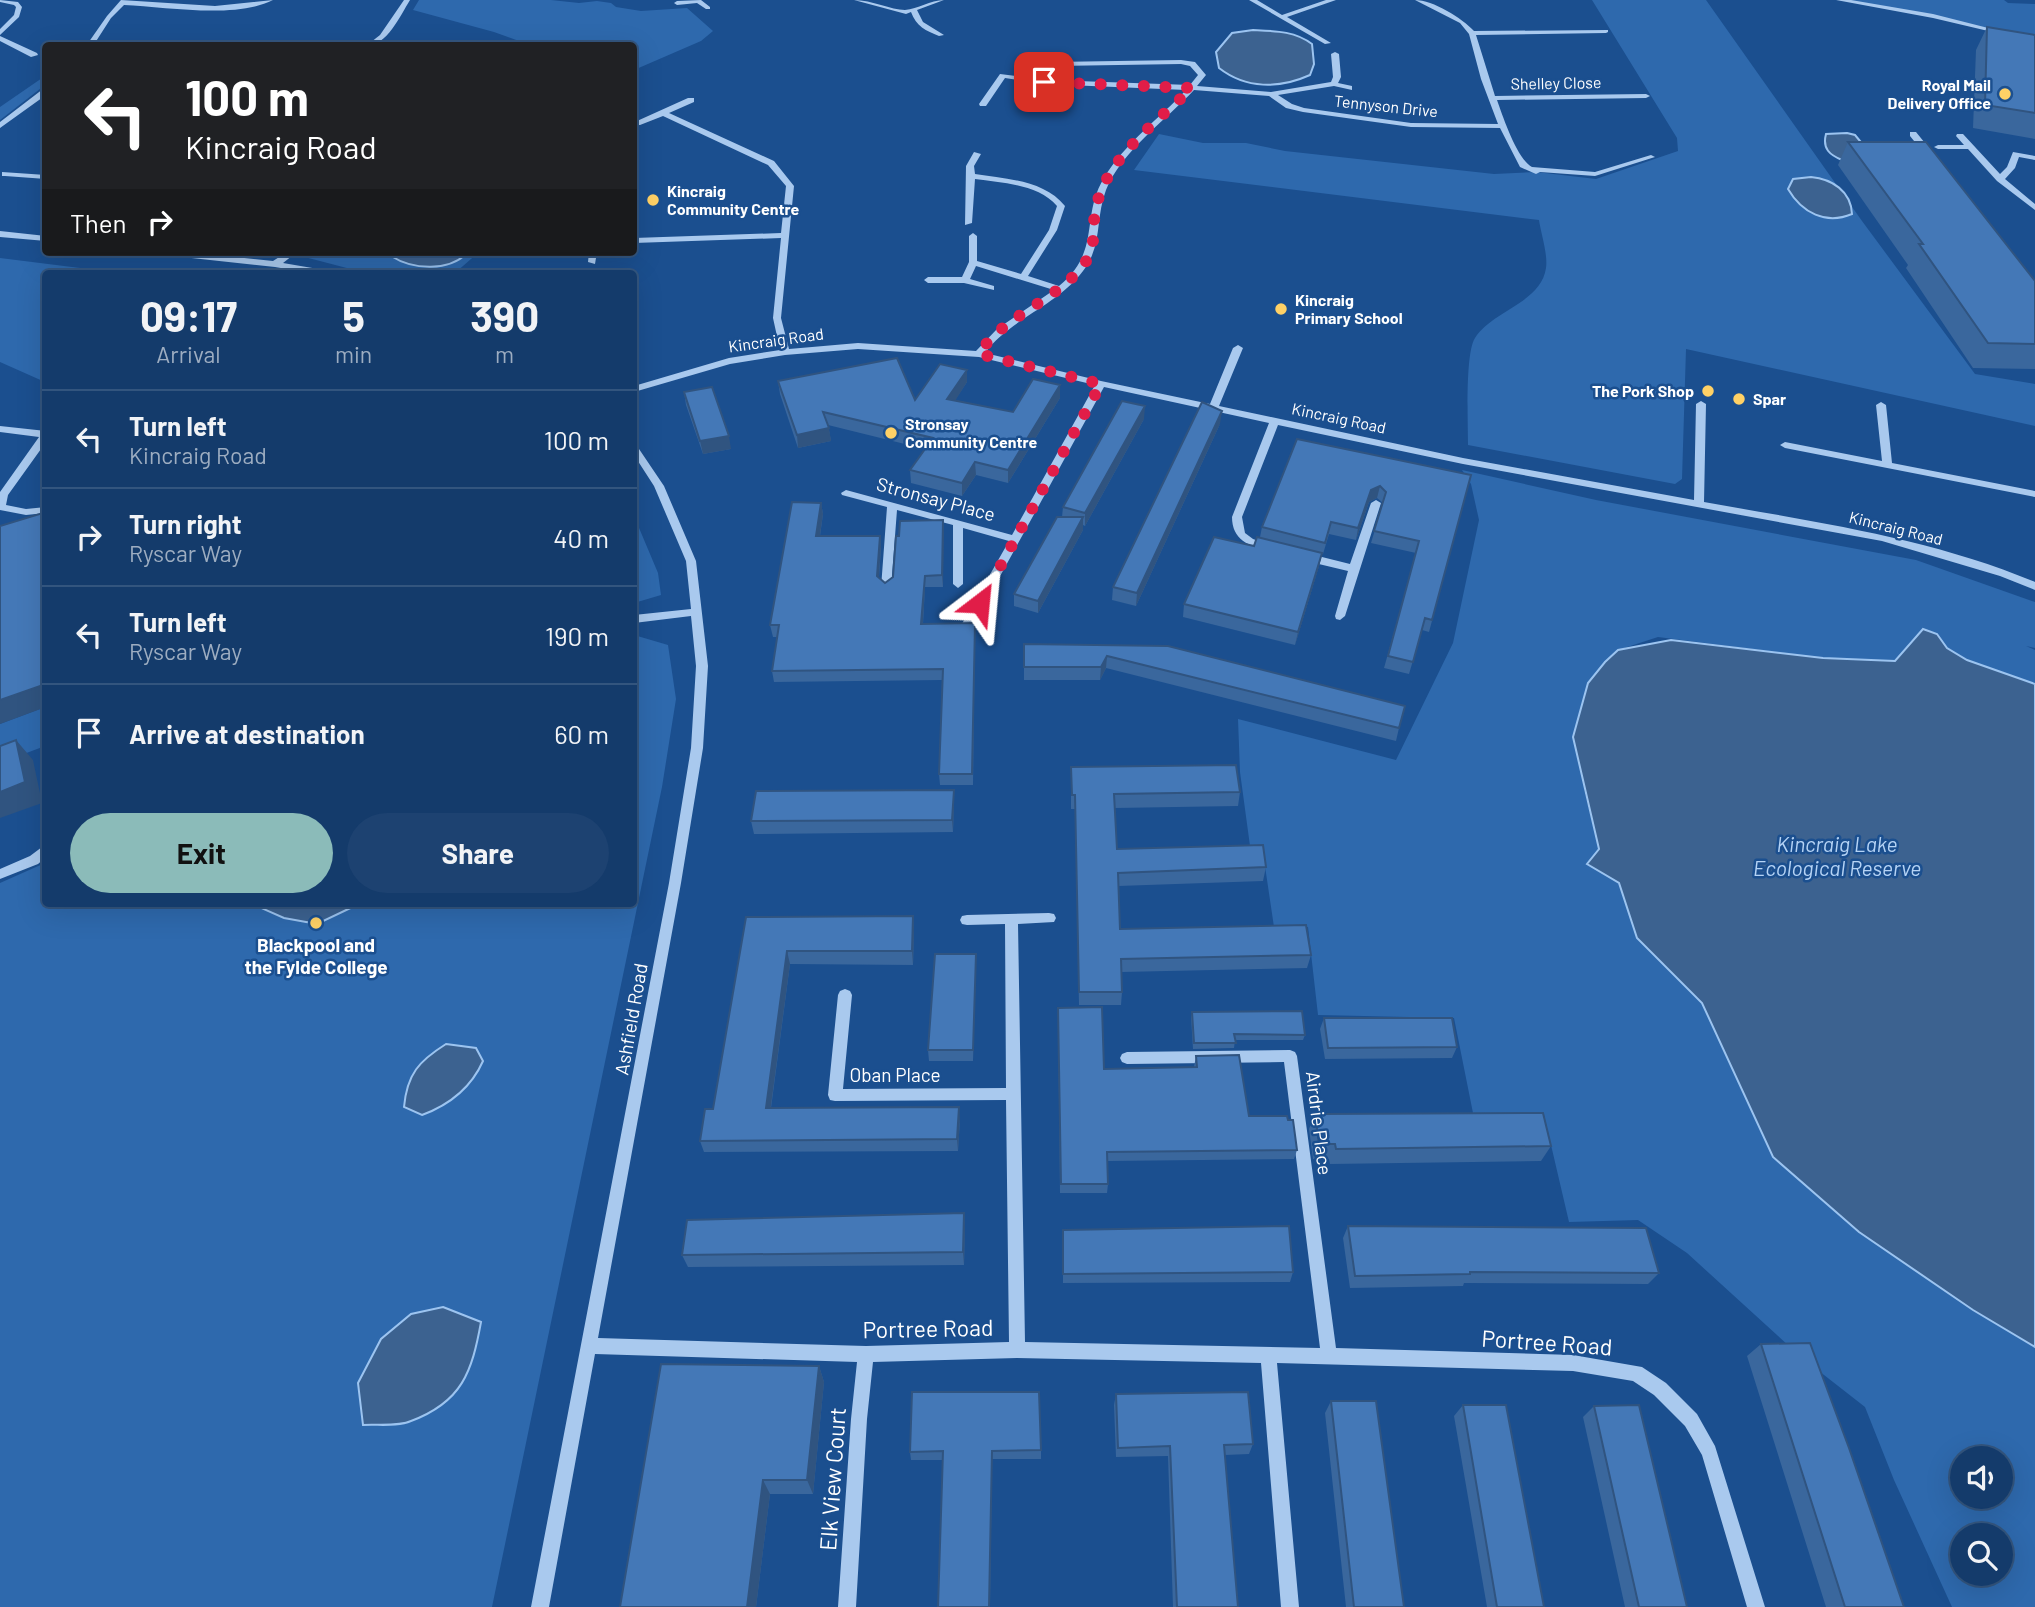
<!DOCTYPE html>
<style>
body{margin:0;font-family:Barlow,sans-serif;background:#1d4271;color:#f1f3f6;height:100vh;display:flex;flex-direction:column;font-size:26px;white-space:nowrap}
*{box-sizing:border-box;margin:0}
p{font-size:23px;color:#9dadc1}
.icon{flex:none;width:38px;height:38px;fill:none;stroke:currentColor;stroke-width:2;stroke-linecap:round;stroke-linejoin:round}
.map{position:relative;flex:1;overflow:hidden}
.side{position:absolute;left:42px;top:270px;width:595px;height:637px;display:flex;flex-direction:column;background:#143b6b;border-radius:7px;box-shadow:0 7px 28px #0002,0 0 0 2px #33557e}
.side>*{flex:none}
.top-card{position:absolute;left:42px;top:42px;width:595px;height:214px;border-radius:7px;box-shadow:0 7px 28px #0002,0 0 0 2px #33557e;background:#202124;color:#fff;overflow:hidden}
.tools{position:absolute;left:1950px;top:1446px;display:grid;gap:14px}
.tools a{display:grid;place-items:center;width:63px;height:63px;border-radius:50%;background:#143b6b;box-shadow:0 7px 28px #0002,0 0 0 2px #33557e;font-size:35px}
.pin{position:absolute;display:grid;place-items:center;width:60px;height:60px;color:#fff;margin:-30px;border-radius:14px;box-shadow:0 4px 10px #0006}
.me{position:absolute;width:77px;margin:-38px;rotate:29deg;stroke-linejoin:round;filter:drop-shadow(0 0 5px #0008)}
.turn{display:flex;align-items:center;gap:24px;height:147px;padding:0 28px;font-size:32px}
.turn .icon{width:91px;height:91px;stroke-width:2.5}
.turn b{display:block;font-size:49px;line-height:60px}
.then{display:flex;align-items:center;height:66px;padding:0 28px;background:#0003;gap:14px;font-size:26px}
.eta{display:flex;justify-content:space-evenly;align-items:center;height:119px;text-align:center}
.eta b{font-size:42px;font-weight:700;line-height:49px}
.cta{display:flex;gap:14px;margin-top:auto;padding:14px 28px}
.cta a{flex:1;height:80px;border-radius:42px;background:#8bbbb9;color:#111;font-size:28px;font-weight:700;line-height:80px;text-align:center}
.cta a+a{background:#1d4271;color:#f1f3f6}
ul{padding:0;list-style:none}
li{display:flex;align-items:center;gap:21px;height:98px;padding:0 28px;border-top:2px solid #33557e}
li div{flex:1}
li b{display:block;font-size:26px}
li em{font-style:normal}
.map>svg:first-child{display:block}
.green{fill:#2e69ad;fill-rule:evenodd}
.water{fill:#3c6290;stroke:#9cc4f0;stroke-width:2}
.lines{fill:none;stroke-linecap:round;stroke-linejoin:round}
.minor{fill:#a9c9ee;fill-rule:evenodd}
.wall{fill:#3a679d}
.shaded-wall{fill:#305480}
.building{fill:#4478b7;stroke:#305480;stroke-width:2}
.route{stroke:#e11d48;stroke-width:12;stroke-dasharray:0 21.6}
.poi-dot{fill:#ffd166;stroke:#1b4f8f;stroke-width:2.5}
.labels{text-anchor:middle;stroke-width:5;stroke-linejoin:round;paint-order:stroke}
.far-street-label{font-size:16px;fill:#fff;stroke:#1b4f8f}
.far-poi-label{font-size:16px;font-weight:bold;fill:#fff;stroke:#1b4f8f;text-anchor:start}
.street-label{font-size:19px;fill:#fff;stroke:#1b4f8f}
.poi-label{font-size:19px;font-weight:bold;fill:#fff;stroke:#1b4f8f}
.water-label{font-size:21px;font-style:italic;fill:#b5d3f5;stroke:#1b4f8f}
.near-street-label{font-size:23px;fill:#fff;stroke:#1b4f8f}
</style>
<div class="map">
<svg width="2035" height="1607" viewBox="0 0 2035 1607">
<rect width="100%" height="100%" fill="#1b4f8f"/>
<!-- green -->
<path class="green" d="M419,0H551L579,3L597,1L611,3L616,7L641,11L687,8L713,31L701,41L634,70V46L530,45L494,32L413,10Z
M1592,0H1706L1862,221L1975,374L2035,384V426L1686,349L1682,479L1675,484L1468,445C1468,424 1465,353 1475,338C1493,310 1541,303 1546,268C1548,254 1541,234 1539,220L1134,170L1159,134L1203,143H1246L1285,151L1494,174L1536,172L1596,179L1678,151L1677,138Z
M1839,0H2004L2008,3L2035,4V40L1934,16Z
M45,76V85L0,120V107Z
M297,252H479L455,273H366L293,254Z
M0,258L120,273H46L45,382L0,362Z
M1462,470L1596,500L1916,560L2035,602V648L2026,646L2035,650V684L1967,660L1947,648L1937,634L1923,629L1895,661L1823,658L1658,637L1618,650L1584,789L1599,849L1588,864L1619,883L1637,938L1702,1003L1737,1077L1859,1232L1973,1310L2035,1347V1607H1952L1894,1480L1865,1407L1801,1357L1687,1253L1638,1220L1569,1222L1544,1115L1473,1113L1454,1018L1318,1015L1308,927H1274L1262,846H1250L1240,772L1238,719L1396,760L1453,643L1479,520L1471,484ZM1962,1458H2000V1496H1962ZM1962,1535H2000V1573H1962Z
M634,516L658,573L661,595L634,603Z
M634,635L668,645L676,699L662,787L492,1607H0V883L45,863L46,903H634Z
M45,707V746L0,763V724Z"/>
<!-- water -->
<path class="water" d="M1253,30C1275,31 1295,31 1312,44L1314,64L1310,75C1279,89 1246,89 1219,68L1216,52L1232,33Z
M1847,133L1855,135L1865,147L1842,160C1830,155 1822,149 1826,134Z
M1811,177C1832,179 1851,191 1852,214C1826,225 1802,213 1788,189L1793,179Z
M392,252H468C450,272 413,270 391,256Z
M1923,629L1937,634L1947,648L1967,660L2035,684V1347L1973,1310L1859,1232L1773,1157L1702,1003L1637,938L1619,883L1587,864L1599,849L1573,737L1588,683L1605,662L1618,650L1671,640L1823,658L1895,661Z
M250,903H361L317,924L284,918Z
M446,1044L476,1048L483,1061C471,1088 449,1105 422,1115L404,1107C407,1074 419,1061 446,1044Z
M443,1307L481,1322C472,1372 462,1402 411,1421C398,1427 377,1424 363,1425L358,1383L381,1339L411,1314Z"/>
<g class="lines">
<!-- minor -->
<path class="minor" d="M0,0L18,2L22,7L19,17L0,35V29L14,15L16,7L14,5L0,2Z
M121,0L215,6L273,0C236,19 166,7 124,5L111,18L93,46H86L107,16Z
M404,0H410C400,16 387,46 366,46L380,35Z
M701,0L710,7V9H706L697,3L677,5L674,3L677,1Z
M854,0C872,0 891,10 905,10C918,9 930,0 944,0L917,10L923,22L944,35L939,36C926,31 916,26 911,12L906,14Z
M1249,0H1257L1282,15L1326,0H1336L1287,17L1331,43L1325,44Z
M1415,0C1433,0 1462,18 1474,31L1608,30V32L1606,33L1476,35L1495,96L1646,94L1650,96L1646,98L1497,100C1503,117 1517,159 1532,167L1595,172L1651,155L1655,157L1595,176L1540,172L1536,174L1520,167L1500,128L1411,127L1303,112L1286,108L1269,96L1194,90C1166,120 1121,152 1106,190C1095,219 1103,245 1083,271C1057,306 1011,318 985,353L1101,381L1210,404L1233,348L1238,345L1243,348L1219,406L1463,458L1694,500L1696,404L1701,401L1706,404L1704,502C1815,522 1930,538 2035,582V590L2000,576L1882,541L1463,464L1278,425L1242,517L1245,533L1253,539L1272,546L1273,548L1272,550L1268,551C1249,546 1232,540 1232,517L1269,423L1104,387L971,629L965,633L959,629L1009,541L963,528V584L958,588L953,584V525L897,510L891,588L886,592L881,588L887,507L842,495L841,493L846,490L1012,535L1095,385L979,357L858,349L785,355L730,364L634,392V386L729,358L780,350L773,318L781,238L634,243V238L781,233L786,186L768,165L663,116L640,125H637V121L688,98H694V102L669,113L774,161L794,186L781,318L789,349L858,343L976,351L997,329L1054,290L976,266L970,279L994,286V290L964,283H928L924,280L928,277H962L969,262V236L973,233L977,236V261L1021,274L1049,230L1057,206C1038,184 1002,183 975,179L972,223L965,225L966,166L974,152L981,154L974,166L975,174C1006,179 1044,180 1065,206L1057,230L1028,276L1059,286C1102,251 1080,217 1104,178C1125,143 1159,119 1186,90L1044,84L1005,78L986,106H980L979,104L1000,74L1042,79L1049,64L1053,62L1181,60L1195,62L1206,75L1197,86L1271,92L1331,82L1333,77L1331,54L1335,52L1339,54L1341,77L1338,83L1352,86V90L1334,86L1278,95L1292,104L1304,108L1411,123L1498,124L1481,79L1469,34L1460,23ZM1181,64L1190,66L1198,75L1190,85L1049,80L1056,66Z
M1836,0H1851L1933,14L2004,32L2001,34L1933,18Z
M0,36L37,53L38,55L31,57L0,41Z
M43,89H46V95L0,128V122Z
M1910,132H1916L1933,153V157H1927L1910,136Z
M1957,134H1963L2000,174L2007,167L2013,152L2035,156V160L2019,157L2015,168L2005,179L2035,204V210L1997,181L1968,149H1938L1934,147L1938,145H1964L1956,136Z
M2,172L46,175V179L5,176H2Z
M0,231L46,236V241L0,237Z
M160,252H188L273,261L287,252H297L283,263L324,270L328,273H310L275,267L164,255Z
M589,252H597L595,264L588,262Z
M1881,402L1886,405L1892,463L2035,491V497L1785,448L1780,445L1785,442L1882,461L1876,405Z
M0,426L46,431V442L8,495L6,505L26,509L46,507V513L26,515L0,510V492L39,437L0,432Z
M634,445L637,446L664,486L696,561L708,666L703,748L681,883L598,1338L866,1346L1009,1342L1006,1100L835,1101L830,1100L828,1095L838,995L840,991L845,989L850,991L852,995L843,1089L1006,1088L1005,924L967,925L962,924L960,920L962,916L967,915L1049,913L1054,914L1056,918L1054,922L1018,924L1025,1342L1320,1348L1284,1062L1127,1064L1122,1062L1120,1058L1122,1054L1127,1052L1290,1050L1295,1052L1297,1056L1336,1348L1573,1355L1642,1367L1666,1383L1697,1414L1715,1446L1765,1607H1747L1702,1455L1685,1426L1654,1395L1633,1381L1573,1371L1277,1363L1299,1607H1281L1261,1363L1017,1358L873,1362L867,1419L856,1607H838L851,1419L857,1362L595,1354L549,1607H531L669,883L691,748L696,666L691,616L634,623V615L691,609L686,561L654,486L634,455Z
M1376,500L1381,503L1345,616L1340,620L1336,619L1335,616L1348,571L1302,560L1301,557L1306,553L1350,564L1371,503Z
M46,844V857L38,864L0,879V869L30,856Z"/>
</g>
<!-- wall -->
<path class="wall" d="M1987,27L2035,35V139L1973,128L1976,50Z
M1848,142L2035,281V369L1973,368L1906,268L1908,265L1838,165Z
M967,370V382L955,400L1013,412L1060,398L1008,483L976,475L962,496L911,483L910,470L925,449L828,425L831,441L798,448L780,394L778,381L915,400Z
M684,392L731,449L703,454L686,405Z
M1144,419L1085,526L1083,525V530L1038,613L1014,606V594L1062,517L1063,507Z
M1220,424L1136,606L1112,600L1113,587Z
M1297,439L1471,475L1429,632L1422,630L1409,674L1384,668L1416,553L1371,543L1383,503L1377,498L1369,502L1356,540L1329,534L1323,554H1322L1319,566L1295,645L1183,617L1184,604L1254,546L1260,537L1262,527Z
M821,503L823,514L820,536H880L881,547L879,578L885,583L893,577L899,536L943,520V587H925L923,624L975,623L973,785H940L939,774L942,680L774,682L772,671L777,637H773L770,625Z
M1024,644L1168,646L1399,728L1396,741L1106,668L1100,680H1024Z
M1071,767L1240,792L1238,806L1115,808L1117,849L1266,867L1263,881L1118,886L1120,929L1311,955L1307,968L1121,972L1122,992L1121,1005H1079L1075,809H1071Z
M954,790V802L953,832L754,834L751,821Z
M913,916L914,930L913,965L790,964L771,1108L960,1119L958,1151L704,1152L700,1141L713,1109L746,917Z
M976,966L973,1061H929L928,1050Z
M1058,1008L1104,1069L1194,1067L1196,1056L1249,1116L1297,1150L1294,1159L1108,1161V1184L1107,1193H1060Z
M1192,1012L1305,1035L1303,1040H1235L1234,1048L1193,1049L1191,1017Z
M1324,1018L1457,1047L1452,1058L1325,1059L1320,1029Z
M1315,1114L1551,1146L1541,1161L1330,1164L1329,1159H1313L1309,1129Z
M964,1213L965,1226L964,1265L688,1267L682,1255Z
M1348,1226L1659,1273L1648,1284L1464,1283L1463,1286L1350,1288L1343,1238Z
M1063,1230L1293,1272L1290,1282L1063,1283Z
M1761,1344L1904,1607H1826L1747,1356Z
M819,1366L824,1382L813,1494H770L756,1607H620Z
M1116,1394L1253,1444L1249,1454L1225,1455L1238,1607H1173L1168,1456L1116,1457L1114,1405Z
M1331,1401L1404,1607H1346L1325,1413Z
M1463,1405L1544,1607H1487L1454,1416Z
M1594,1406L1687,1607H1625L1583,1417Z
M1041,1450V1459H992L990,1607H938L943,1460H911L910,1452Z"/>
<!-- shaded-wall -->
<path class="shaded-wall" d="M967,370V382L948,412L947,399Z
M1060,385V398L1008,483V470Z
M1145,406L1144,419L1085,526V513Z
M1222,411L1220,424L1136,606L1137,593Z
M829,428L831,441L798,448L797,435Z
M729,436L731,449L703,454L700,441Z
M975,462L976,475L962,496V483Z
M1380,486L1377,498L1369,502L1356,540L1358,528L1371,490Z
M821,503L823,514L818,548L816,536Z
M1083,517V530L1038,613V601Z
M943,520L944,532L943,587L942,575Z
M880,536L881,547L878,588L877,576Z
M1322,553L1319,566L1295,645L1298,632Z
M925,576V587L922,636L921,624Z
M1107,656L1106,668L1100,680L1101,667Z
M46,684V707L0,724V700Z
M16,740L33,760L42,803L0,818V792Z
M954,790V802L953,832L952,820Z
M913,916L914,930L913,965L912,951Z
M787,951L790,964L769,1120L766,1108Z
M976,954V966L973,1061V1050Z
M959,1107L960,1119L958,1151L957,1139Z
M964,1213L965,1226L964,1265L963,1252Z
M819,1366L824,1382L813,1494L807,1480Z
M763,1480L770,1494L756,1607H747Z"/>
<!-- building -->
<path class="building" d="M1987,27L2035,35V113L1985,105Z
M1848,142H1926L2035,281V344L1988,343L1919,244H1923Z
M897,358L915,400L940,364L967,370L947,399L1013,412L1033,379L1060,385L1008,470L975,462L962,483L910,470L933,438L823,412L829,428L797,435L778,381Z
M712,387L729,436L700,441L684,392Z
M1122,401L1145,406L1085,513L1063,507Z
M1202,402L1222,411L1137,593L1113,587Z
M1297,439L1471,475L1432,620L1425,618L1413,662L1388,656L1419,541L1374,531L1386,492L1380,486L1371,490L1358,528L1331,522L1325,543L1262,527Z
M792,502L821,503L816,536H880L877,576L885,583L893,577L896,536H899L900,521L943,520L942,575L925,576L921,624L975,623L972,774H939L943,669L772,671L779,625H770Z
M46,512V684L0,700V526Z
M1057,517H1083L1038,601L1014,594Z
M1214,537L1254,546L1257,537L1322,553L1298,632L1184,604Z
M1024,644L1168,646L1405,706L1399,728L1107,656L1101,667H1024Z
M16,740L25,782L0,792V746Z
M1236,765L1240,792L1114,794L1117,849L1263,845L1266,867L1118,873L1120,929L1306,925L1311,955L1121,959L1122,992H1079L1075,795H1072L1071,767Z
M954,790L952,820L751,821L756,791Z
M913,916L912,951H787L766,1108L959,1107L957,1139L700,1141L705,1109H713L746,917Z
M935,954H976L973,1050H928Z
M1102,1007L1104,1069L1197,1067L1196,1056L1239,1055L1249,1116H1287L1288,1120H1293L1297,1150L1107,1152L1108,1184H1061L1058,1008Z
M1302,1011L1305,1035L1234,1034L1236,1043H1194L1192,1012Z
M1324,1018H1452L1457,1047L1328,1048Z
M1543,1113L1551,1146L1336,1149L1335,1144H1319L1315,1114Z
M964,1213L963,1252L682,1255L687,1220Z
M1289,1226L1293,1272L1063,1274V1230Z
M1348,1226L1646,1228L1659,1273L1470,1272V1274L1355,1276Z
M1810,1343L1849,1448L1904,1607H1845L1761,1344Z
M661,1364L819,1366L807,1480H763L747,1607H620Z
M912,1392H1039L1041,1450L992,1451L989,1607H938L943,1451L910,1452Z
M1248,1392L1253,1444L1224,1445L1238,1607H1177L1170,1446L1118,1448L1116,1394Z
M1331,1401H1376L1404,1607H1354Z
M1463,1405H1506L1544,1607H1497Z
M1639,1405L1687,1607H1639L1594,1406Z"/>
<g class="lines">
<!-- route -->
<path class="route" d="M980,603L1101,384L979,354C1002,316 1057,301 1084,264C1098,245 1091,228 1096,208C1106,158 1158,121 1192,88L1044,82"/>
</g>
<!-- markers -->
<g class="poi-dot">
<circle cx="2005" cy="94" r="7"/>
<circle cx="653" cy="200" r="7"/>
<circle cx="1281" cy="309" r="7"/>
<circle cx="1708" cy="391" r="7"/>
<circle cx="1739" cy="399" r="7"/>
<circle cx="891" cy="433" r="7"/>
<circle cx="316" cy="923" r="7"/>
</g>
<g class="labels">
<!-- far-street labels -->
<g class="far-street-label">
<text transform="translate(1556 83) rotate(-1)" y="6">Shelley Close</text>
<text transform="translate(1386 106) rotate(6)" y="6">Tennyson Drive</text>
<text transform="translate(776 340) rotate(-8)" y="6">Kincraig Road</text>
<text transform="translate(1339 418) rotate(12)" y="6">Kincraig Road</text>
<text transform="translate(1896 528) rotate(14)" y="6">Kincraig Road</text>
</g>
<!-- far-poi labels -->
<g class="far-poi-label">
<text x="1991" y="91" text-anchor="end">Royal Mail<tspan x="1991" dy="18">Delivery Office</tspan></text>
<text x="667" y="197">Kincraig<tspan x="667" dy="18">Community Centre</tspan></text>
<text x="1295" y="306">Kincraig<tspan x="1295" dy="18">Primary School</tspan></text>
<text x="1694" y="397" text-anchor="end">The Pork Shop</text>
<text x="1753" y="405">Spar</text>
<text x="905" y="430">Stronsay<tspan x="905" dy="18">Community Centre</tspan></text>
</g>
<!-- street labels -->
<g class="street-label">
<text transform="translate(936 499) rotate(15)" y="7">Stronsay Place</text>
<text transform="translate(631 1019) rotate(-80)" y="7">Ashfield Road</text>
<text x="895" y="1082">Oban Place</text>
<text transform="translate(1319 1123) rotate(83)" y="7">Airdrie Place</text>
</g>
<!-- poi labels -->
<g class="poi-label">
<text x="316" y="952">Blackpool and<tspan x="316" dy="22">the Fylde College</tspan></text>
</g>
<!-- water labels -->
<g class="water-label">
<text x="1837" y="852">Kincraig Lake<tspan x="1837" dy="24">Ecological Reserve</tspan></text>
</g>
<!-- near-street labels -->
<g class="near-street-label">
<text transform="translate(928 1329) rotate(-1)" y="8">Portree Road</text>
<text transform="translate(1547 1343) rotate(4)" y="8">Portree Road</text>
<text transform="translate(833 1479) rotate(-86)" y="8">Elk View Court</text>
</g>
</g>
</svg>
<div class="tools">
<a><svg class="icon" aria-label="sound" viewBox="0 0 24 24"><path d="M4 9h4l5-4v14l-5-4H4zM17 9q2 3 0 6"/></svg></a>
<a><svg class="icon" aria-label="search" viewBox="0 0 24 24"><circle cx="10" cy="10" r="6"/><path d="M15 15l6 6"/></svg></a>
</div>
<div class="pin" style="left:1044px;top:82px;background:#d93025"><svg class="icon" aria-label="arrive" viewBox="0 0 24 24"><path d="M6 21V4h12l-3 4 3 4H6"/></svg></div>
<svg class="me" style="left:980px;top:603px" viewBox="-20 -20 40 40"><path d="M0-17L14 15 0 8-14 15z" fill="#e11d48" stroke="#fff" stroke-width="4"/></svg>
<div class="top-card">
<div class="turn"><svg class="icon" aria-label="left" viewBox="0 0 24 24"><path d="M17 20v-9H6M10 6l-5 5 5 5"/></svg><div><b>100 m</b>Kincraig Road</div></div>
<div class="then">Then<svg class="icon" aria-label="right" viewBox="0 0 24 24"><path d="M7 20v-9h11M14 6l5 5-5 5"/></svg></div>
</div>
<section class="side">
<div class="eta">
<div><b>09:17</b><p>Arrival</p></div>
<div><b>5</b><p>min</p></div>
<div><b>390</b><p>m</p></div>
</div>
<ul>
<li><svg class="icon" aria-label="left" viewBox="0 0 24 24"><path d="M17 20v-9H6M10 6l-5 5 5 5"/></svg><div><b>Turn left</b><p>Kincraig Road</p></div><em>100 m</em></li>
<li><svg class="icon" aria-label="right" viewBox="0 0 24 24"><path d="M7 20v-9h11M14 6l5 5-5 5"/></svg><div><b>Turn right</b><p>Ryscar Way</p></div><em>40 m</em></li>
<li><svg class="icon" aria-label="left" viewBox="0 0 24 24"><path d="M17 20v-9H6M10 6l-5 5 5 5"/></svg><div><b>Turn left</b><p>Ryscar Way</p></div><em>190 m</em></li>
<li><svg class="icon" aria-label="arrive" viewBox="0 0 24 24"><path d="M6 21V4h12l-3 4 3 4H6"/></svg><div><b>Arrive at destination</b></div><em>60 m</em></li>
</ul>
<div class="cta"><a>Exit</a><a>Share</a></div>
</section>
</div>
